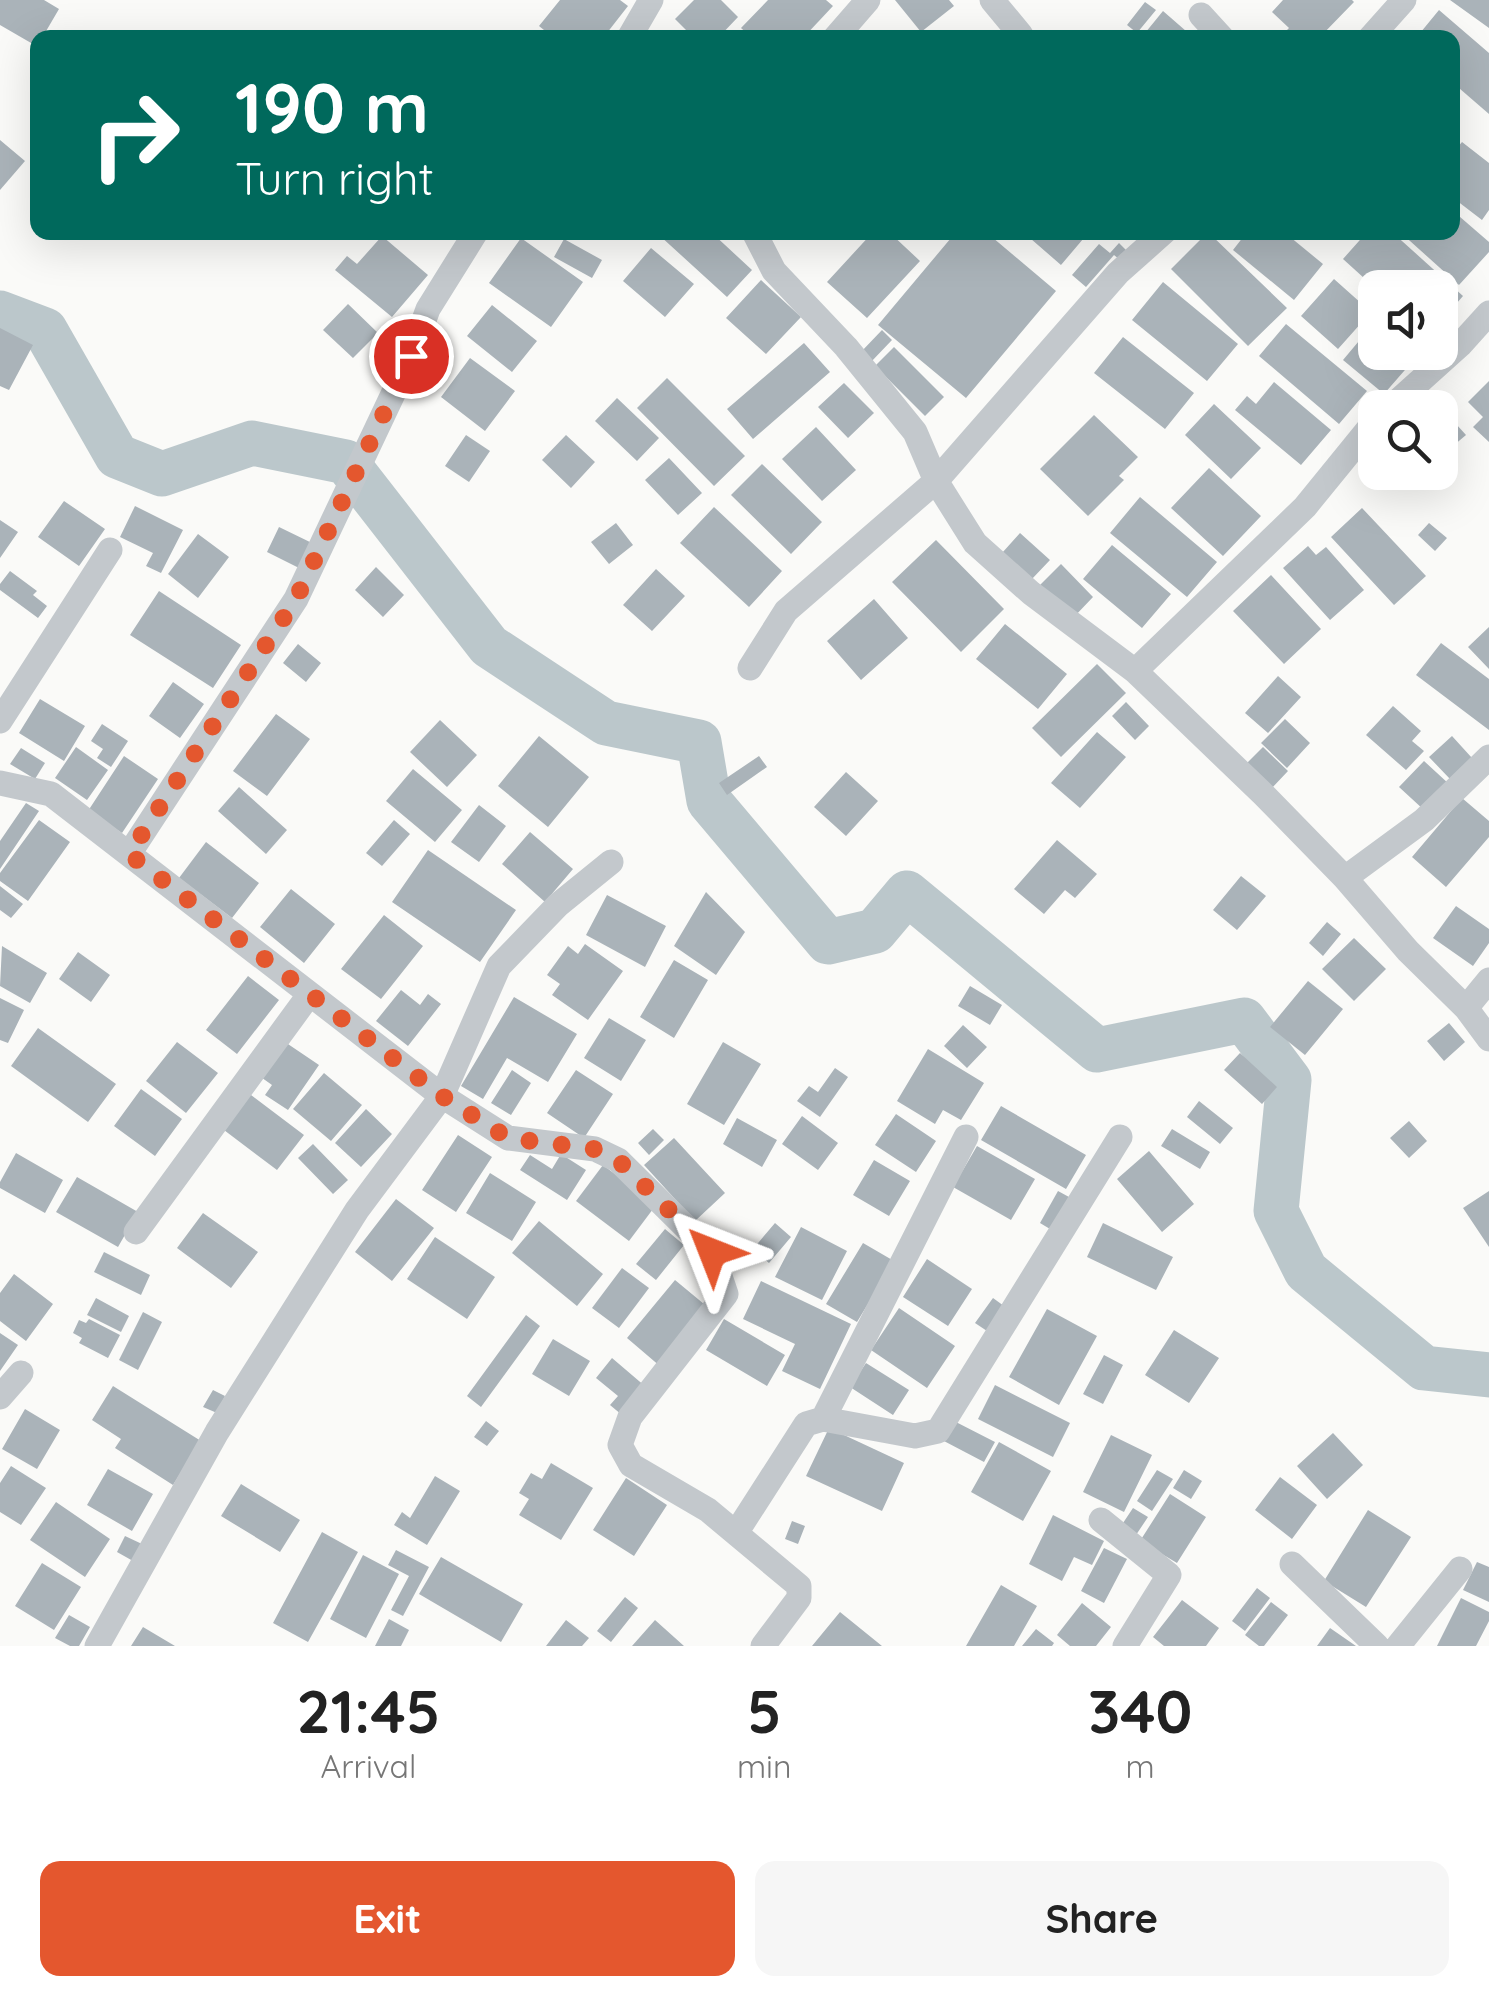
<!DOCTYPE html>
<style>
body{margin:0;font-family:Quicksand,sans-serif;background:#f6f6f6;color:#222;height:100vh;display:flex;flex-direction:column;font-size:38px;white-space:nowrap}
*{box-sizing:border-box;margin:0}
p{font-size:32px;color:#767676}
.icon{flex:none;width:55px;height:55px;fill:none;stroke:currentColor;stroke-width:2;stroke-linecap:round;stroke-linejoin:round}
.map{position:relative;height:1646px;overflow:hidden}
.details{display:flex;flex-direction:column;background:#fff;flex:1}
.details>*{flex:none}
.top-card{position:absolute;left:30px;top:30px;width:1430px;height:210px;border-radius:20px;box-shadow:0 10px 40px #0002;background:#00695c;color:#fff;overflow:hidden}
.buttons{position:absolute;left:1358px;top:270px;display:grid;gap:20px}
.buttons a{display:grid;place-items:center;width:100px;height:100px;border-radius:20px;background:#fff;box-shadow:0 10px 40px #0002;font-size:50px}
.pin{position:absolute;display:grid;place-items:center;width:85px;height:85px;color:#fff;margin:-42px;border:5px solid #fff;border-radius:50%;box-shadow:0 2px 10px #0007}
.me{position:absolute;width:110px;margin:-55px;rotate:315deg;stroke-linejoin:round;filter:drop-shadow(0 0 8px #0008)}
.turn{display:flex;align-items:center;gap:35px;height:210px;padding:0 40px;font-size:45px}
.turn .icon{width:130px;height:130px;stroke-width:2.5}
.turn b{display:block;font-size:70px;line-height:85px}
.eta{display:flex;justify-content:space-evenly;align-items:center;height:170px;text-align:center}
.eta b{font-size:60px;font-weight:700;line-height:70px}
.cta{display:flex;gap:20px;margin-top:auto;padding:20px 40px}
.cta a{flex:1;height:115px;border-radius:20px;background:#e4572e;color:#fff;font-size:40px;font-weight:700;line-height:115px;text-align:center}
.cta a+a{background:#f6f6f6;color:#222}
.map>svg:first-child{display:block}
.lines{fill:none;stroke-linecap:round;stroke-linejoin:round}
.river{stroke:#bbc7cb;stroke-width:45}
.building{fill:#aab3b9}
.minor{stroke:#c3c8cc;stroke-width:25}
.route{stroke:#e4572e;stroke-width:18;stroke-dasharray:0 32.4}
</style>
<div class="map">
<svg width="1489" height="1646" viewBox="0 0 1489 1646">
<rect width="100%" height="100%" fill="#fafaf8"/>
<g class="lines">
<!-- river -->
<path class="river" d="M0,313L45,330L117,456L162,474L252,443L346,462L489,646L606,723L699,742L709,801L828,942L875,931L907,893L1097,1050L1244,1020L1289,1080L1276,1211L1306,1271L1424,1368L1489,1375"/>
</g>
<!-- building -->
<path class="building" d="M0,0H44L59,9L42,38H38V47L0,25Z
M560,0H620L628,6L603,38H554L539,26Z
M694,0H721L738,17L718,38H694L675,19Z
M768,0H826L833,6L803,38H752L741,28Z
M895,0H949L954,6L921,32Z
M1283,0H1352L1354,2L1319,38H1279L1289,28L1272,12Z
M1450,0H1489V28Z
M1145,2L1156,10L1137,33L1127,25Z
M1439,10L1489,53V114L1452,82V38H1416Z
M1163,11L1194,38H1141Z
M0,140L25,161L0,190Z
M1462,142L1489,163V210L1482,220L1452,197V154Z
M1452,210L1489,242V252L1459,285L1400,232H1452Z
M661,232H711L752,270L727,297L659,235Z
M873,232H889L920,261L867,318L827,282Z
M956,232H986L1056,291L966,398L878,325Z
M1023,232H1089L1061,265Z
M1208,232L1287,308L1248,346L1171,269Z
M1247,232H1284L1323,264L1294,300L1233,250Z
M1367,232H1392L1463,296L1450,311L1440,302V288H1424L1407,273L1394,288H1375L1343,259Z
M382,236L428,275L392,317L335,270L347,256L357,264Z
M521,238L583,282L551,327L489,283Z
M564,239L602,260L592,278L554,257Z
M1119,243L1128,252L1120,260L1114,255L1086,287L1072,275L1099,244L1110,253Z
M651,248L694,284L665,317L623,281Z
M1334,279L1371,312L1338,349L1301,316Z
M761,280L801,317L766,354L726,318Z
M1163,282L1238,344L1207,381L1132,320Z
M348,304L378,333L353,358L323,330Z
M492,305L537,341L512,372L467,336Z
M1286,324L1367,391L1339,424L1259,356Z
M0,328L33,345L9,390L0,386Z
M1369,329L1375,334V352H1397L1411,363L1384,394L1343,360Z
M882,330L892,340L870,363L860,353Z
M1123,337L1194,393L1165,429L1094,373Z
M804,343L830,372L753,439L727,409Z
M894,347L944,397L925,416L875,366Z
M470,358L515,391L485,431L441,397Z
M667,378L745,456L714,486L637,408Z
M1489,381V442L1473,427L1483,417L1468,402Z
M1274,382L1331,430L1301,465L1235,410L1247,396L1256,404Z
M844,383L874,413L848,438L818,407Z
M1429,394L1466,435L1440,457V408H1413Z
M617,398L659,438L637,461L595,421Z
M1214,404L1261,448L1231,479L1185,435Z
M1094,415L1138,457L1119,476L1124,480L1088,516L1040,469Z
M816,427L856,470L822,501L782,459Z
M466,435L490,451L469,482L445,466Z
M566,435L595,462L571,488L542,460Z
M669,458L702,493L678,515L645,480Z
M762,464L822,522L791,554L731,495Z
M1209,468L1261,516L1223,556L1171,508Z
M1140,497L1217,562L1187,597L1110,533Z
M64,501L105,529L79,566L38,537Z
M135,506L183,530L161,573L146,566L153,553L120,537Z
M714,507L782,571L749,607L680,543Z
M1362,508L1426,576L1394,605L1331,537Z
M0,520L18,532L0,558Z
M616,523L633,545L609,564L591,542Z
M1429,523L1447,538L1435,551L1418,535Z
M279,527L314,544L301,569L267,552Z
M1020,533L1050,560L1031,580L1002,553Z
M198,534L229,557L198,598L168,574Z
M936,540L1004,609L961,652L892,582Z
M1112,545L1171,594L1142,628L1083,579Z
M1308,546L1316,555L1326,547L1364,590L1330,620L1283,568Z
M1061,564L1093,597L1073,618L1040,585Z
M376,567L404,595L383,617L355,590Z
M656,569L685,596L652,631L623,605Z
M10,571L37,591L33,595L47,606L38,618L0,590V584Z
M1271,575L1321,629L1284,664L1233,611Z
M159,591L241,645L213,688L130,635Z
M874,599L908,638L861,680L827,641Z
M1005,624L1067,674L1038,709L976,659Z
M1489,627V669L1468,647Z
M1441,643L1489,679V730L1416,675Z
M298,644L321,663L306,682L283,663Z
M1097,664L1126,693L1061,757L1032,728Z
M1278,676L1301,697L1268,733L1245,713Z
M173,682L204,704L180,738L149,716Z
M40,699L85,726L64,761L19,733Z
M1126,702L1149,726L1135,740L1112,716Z
M1393,706L1421,731L1412,741L1424,751L1406,770L1366,735Z
M276,714L310,739L267,796L233,771Z
M1285,719L1310,743L1287,768L1261,743Z
M440,720L477,755L447,787L410,752Z
M102,724L128,741L111,767L97,758L103,749L91,741Z
M1097,732L1126,757L1080,808L1051,783Z
M539,736L589,777L548,827L498,786Z
M1452,736L1472,758L1450,779L1429,757Z
M76,747L108,770L87,800L55,778Z
M1263,747L1288,771L1271,789L1246,764Z
M21,748L45,763L35,779L10,764Z
M124,756L158,779L122,833L88,811Z
M759,756L767,767L727,795L719,783Z
M1424,761L1449,784L1424,810L1399,787Z
M413,769L462,810L435,842L386,801Z
M846,772L878,801L846,836L814,807Z
M239,787L287,830L266,854L218,811Z
M1462,798L1489,821V837L1446,887L1412,857Z
M26,803L39,811L0,869V841Z
M479,805L506,826L479,862L451,842Z
M39,820L70,842L28,901L0,881V873Z
M394,820L410,834L382,866L366,853Z
M530,832L573,869L545,902L502,864Z
M1057,840L1097,874L1075,898L1065,890L1044,914L1014,889Z
M206,842L259,883L232,918L179,878Z
M428,850L516,910L480,962L392,902Z
M1241,876L1266,896L1237,930L1213,910Z
M0,886L23,904L11,918L0,910Z
M291,889L335,924L304,963L260,927Z
M706,892L745,932L716,975L674,946Z
M607,895L666,926L645,967L586,935Z
M1456,906L1489,929V943L1473,966L1433,938Z
M384,915L423,946L381,999L341,969Z
M1327,922L1341,934L1323,956L1309,943Z
M1354,938L1386,969L1354,1001L1322,969Z
M585,944L623,971L588,1020L552,995L560,984L547,975L568,946L578,954Z
M2,946L47,973L30,1003L0,986Z
M78,952L110,975L91,1002L59,979Z
M674,960L708,980L674,1038L640,1017Z
M248,976L279,1000L237,1054L206,1030Z
M1308,981L1343,1009L1305,1055L1270,1027Z
M970,986L1002,1005L990,1025L958,1006Z
M401,990L420,1005L428,994L441,1004L408,1046L376,1021Z
M514,997L577,1034L548,1082L507,1058L483,1099L461,1086Z
M0,998L24,1010L8,1043L0,1040Z
M609,1018L646,1040L621,1081L584,1058Z
M1449,1023L1465,1042L1444,1061L1427,1041Z
M963,1025L987,1047L967,1068L944,1046Z
M38,1028L116,1084L88,1122L11,1066Z
M282,1040L319,1065L288,1110L265,1095L272,1085L258,1075Z
M177,1042L218,1073L186,1113L146,1081Z
M723,1042L761,1064L724,1125L687,1104Z
M928,1049L984,1083L961,1120L943,1110L935,1124L897,1101Z
M1240,1053L1277,1087L1262,1104L1224,1070Z
M835,1068L848,1077L820,1117L797,1101L809,1086L818,1092Z
M512,1070L531,1083L511,1115L491,1103Z
M576,1070L613,1094L584,1138L547,1113Z
M324,1073L362,1105L331,1141L293,1109Z
M141,1089L182,1119L155,1156L114,1126Z
M247,1092L304,1135L277,1170L220,1127Z
M1199,1101L1233,1128L1220,1144L1187,1117Z
M1001,1106L1086,1155L1066,1189L981,1140Z
M366,1109L392,1134L361,1167L335,1143Z
M896,1114L936,1141L916,1172L875,1145Z
M802,1116L838,1143L818,1170L782,1144Z
M737,1118L777,1140L762,1167L723,1144Z
M1409,1121L1427,1141L1409,1158L1390,1138Z
M653,1129L664,1140L649,1155L638,1143Z
M1172,1129L1210,1152L1200,1169L1161,1146Z
M458,1135L492,1157L456,1212L422,1190Z
M674,1138L725,1193L695,1221L644,1165Z
M313,1144L348,1180L333,1194L298,1158Z
M977,1146L1035,1179L1011,1220L953,1187Z
M1149,1151L1194,1204L1162,1232L1117,1179Z
M16,1153L63,1180L45,1213L0,1188V1182Z
M561,1154L586,1170L567,1200L520,1170L530,1155L552,1169Z
M874,1160L910,1181L889,1216L853,1195Z
M603,1165L656,1205L629,1241L576,1201Z
M490,1173L536,1202L512,1241L466,1213Z
M77,1177L138,1212L118,1247L56,1212Z
M1058,1191L1069,1197L1050,1229L1040,1223Z
M1489,1191V1247L1463,1208Z
M396,1199L434,1228L392,1281L355,1252Z
M203,1213L258,1252L231,1288L177,1248Z
M539,1221L603,1274L577,1306L512,1253Z
M775,1223L791,1237L769,1263L753,1249Z
M1103,1223L1173,1257L1156,1290L1087,1257Z
M801,1227L847,1251L822,1300L775,1277Z
M665,1229L684,1245L656,1280L636,1264Z
M435,1237L495,1277L467,1319L407,1279Z
M863,1243L894,1261L857,1322L826,1304Z
M104,1252L150,1275L141,1295L94,1272Z
M927,1259L972,1289L948,1326L903,1297Z
M622,1268L649,1288L619,1328L592,1308Z
M14,1274L53,1304L26,1341L0,1321V1293Z
M675,1280L710,1309L661,1367L627,1338Z
M761,1281L851,1324L820,1389L782,1371L795,1344L743,1319Z
M96,1298L129,1316L121,1332L87,1315Z
M993,1298L1004,1306L987,1331L975,1323Z
M899,1308L955,1346L927,1388L871,1350Z
M1047,1309L1097,1336L1059,1405L1009,1377Z
M143,1312L162,1322L138,1370L119,1360Z
M526,1315L540,1326L481,1407L467,1396Z
M89,1319L120,1335L108,1358L79,1343L82,1338L73,1333L79,1320L86,1323Z
M724,1319L785,1355L767,1386L706,1350Z
M1174,1330L1219,1358L1189,1403L1145,1375Z
M0,1333L18,1345L0,1371Z
M553,1339L590,1361L569,1396L532,1374Z
M1104,1355L1123,1365L1103,1404L1083,1394Z
M612,1358L646,1387L622,1415L610,1405L618,1396L596,1378Z
M866,1363L909,1390L893,1415L850,1387Z
M995,1385L1070,1423L1053,1457L978,1419Z
M113,1386L201,1441L173,1485L115,1448L121,1439L92,1420Z
M213,1390L225,1396L217,1413L203,1407Z
M25,1409L60,1430L37,1469L2,1449Z
M952,1420L995,1442L984,1462L942,1440Z
M486,1421L499,1431L487,1446L474,1437Z
M829,1428L904,1463L882,1511L806,1476Z
M1333,1433L1363,1465L1327,1499L1297,1466Z
M1111,1435L1152,1455L1124,1512L1083,1492Z
M999,1442L1051,1471L1023,1521L971,1492Z
M551,1463L593,1488L561,1540L519,1515L529,1499L519,1493L531,1473L542,1479Z
M11,1466L46,1488L21,1525L0,1512V1483Z
M108,1469L153,1494L132,1531L87,1505Z
M1157,1470L1173,1479L1152,1511L1137,1501Z
M1184,1470L1202,1481L1191,1499L1173,1488Z
M435,1476L460,1491L427,1545L394,1525L402,1512L410,1518Z
M1280,1477L1317,1505L1292,1539L1255,1510Z
M626,1478L667,1505L634,1556L593,1530Z
M241,1484L300,1520L280,1552L221,1516Z
M1170,1494L1206,1517L1177,1563L1140,1541Z
M56,1502L110,1539L85,1577L30,1540Z
M1133,1508L1148,1517L1136,1535L1121,1526Z
M1368,1510L1411,1537L1366,1607L1324,1581Z
M1053,1515L1104,1541L1092,1565L1074,1557L1062,1581L1029,1564Z
M792,1521L805,1526L798,1544L785,1539Z
M322,1532L358,1552L308,1642L273,1623Z
M125,1536L142,1544L133,1561L117,1552Z
M1104,1548L1127,1559L1104,1603L1081,1591Z
M396,1550L429,1567L403,1616L391,1610L409,1576L388,1565Z
M363,1555L399,1574L366,1638L330,1619Z
M441,1557L523,1604L501,1642L419,1594Z
M1477,1562L1489,1567V1602L1463,1590Z
M42,1563L81,1587L54,1630L15,1606Z
M1001,1585L1037,1606L1014,1646H966Z
M1257,1588L1270,1598L1245,1631L1232,1621Z
M625,1597L638,1608L611,1642L597,1631Z
M1461,1598L1489,1612V1621L1476,1646H1437Z
M1182,1600L1219,1628L1206,1646H1164L1153,1637Z
M1271,1602L1288,1615L1264,1646H1259L1245,1635Z
M1082,1603L1111,1627L1096,1646H1070L1057,1635Z
M840,1612L882,1646H812Z
M69,1615L90,1627L79,1646H70L55,1638Z
M389,1619L409,1630L401,1646H375Z
M566,1620L589,1638L582,1646H546Z
M655,1620L684,1646H632Z
M143,1627L175,1646H131Z
M1330,1628L1356,1646H1317Z
M1036,1629L1054,1643L1052,1646H1022Z"/>
<g class="lines">
<!-- minor -->
<path class="minor" d="M992,0L1021,35
M1201,15L1222,38
M629,38L651,0
M835,38L868,0
M1370,38L1404,0
M754,232L774,271L846,347L915,432L936,481L975,543L1031,593L1135,671L1264,795L1345,878L1408,951L1466,1008L1489,1039
M1390,408L1460,345L1489,313
M750,668L786,611L936,481L1118,273L1164,232
M1135,671L1305,507L1375,421
M0,721L110,550
M0,783L51,794L442,1096L508,1138L595,1149L618,1160L712,1253L726,1294L630,1417L620,1445L631,1465L708,1510L799,1586V1598L763,1646
M129,854L296,599L411,356L428,309L476,232
M1345,878L1424,820L1489,757
M1466,1008L1489,980
M136,1232L309,995
M0,1397L21,1373
M823,1419L966,1137
M1101,1520L1169,1575L1125,1646
M736,1533L806,1424L823,1419L915,1436L938,1431L1120,1137
M1292,1564L1377,1646
M97,1646L217,1432L357,1210L442,1096L499,966L558,905L611,862
M1398,1646L1460,1569"/>
</g>
<g class="lines">
<!-- route -->
<path class="route" d="M411,356L296,599L129,854L442,1096L508,1138L594,1149L618,1160L712,1252"/>
</g>
</svg>
<div class="buttons">
<a><svg class="icon" aria-label="sound" viewBox="0 0 24 24"><path d="M4 9h4l5-4v14l-5-4H4zM17 9q2 3 0 6"/></svg></a>
<a><svg class="icon" aria-label="search" viewBox="0 0 24 24"><circle cx="10" cy="10" r="6"/><path d="M15 15l6 6"/></svg></a>
</div>
<div class="pin" style="left:411px;top:356px;background:#d93025"><svg class="icon" aria-label="arrive" viewBox="0 0 24 24"><path d="M6 21V4h12l-3 4 3 4H6"/></svg></div>
<svg class="me" style="left:712px;top:1252px" viewBox="-20 -20 40 40"><path d="M0-17L14 15 0 8-14 15z" fill="#e4572e" stroke="#fff" stroke-width="4"/></svg>
<div class="top-card">
<div class="turn"><svg class="icon" aria-label="right" viewBox="0 0 24 24"><path d="M7 20v-9h11M14 6l5 5-5 5"/></svg><div><b>190 m</b>Turn right</div></div>
</div>
</div>
<section class="details">
<div class="eta">
<div><b>21:45</b><p>Arrival</p></div>
<div><b>5</b><p>min</p></div>
<div><b>340</b><p>m</p></div>
</div>
<div class="cta"><a>Exit</a><a>Share</a></div>
</section>
